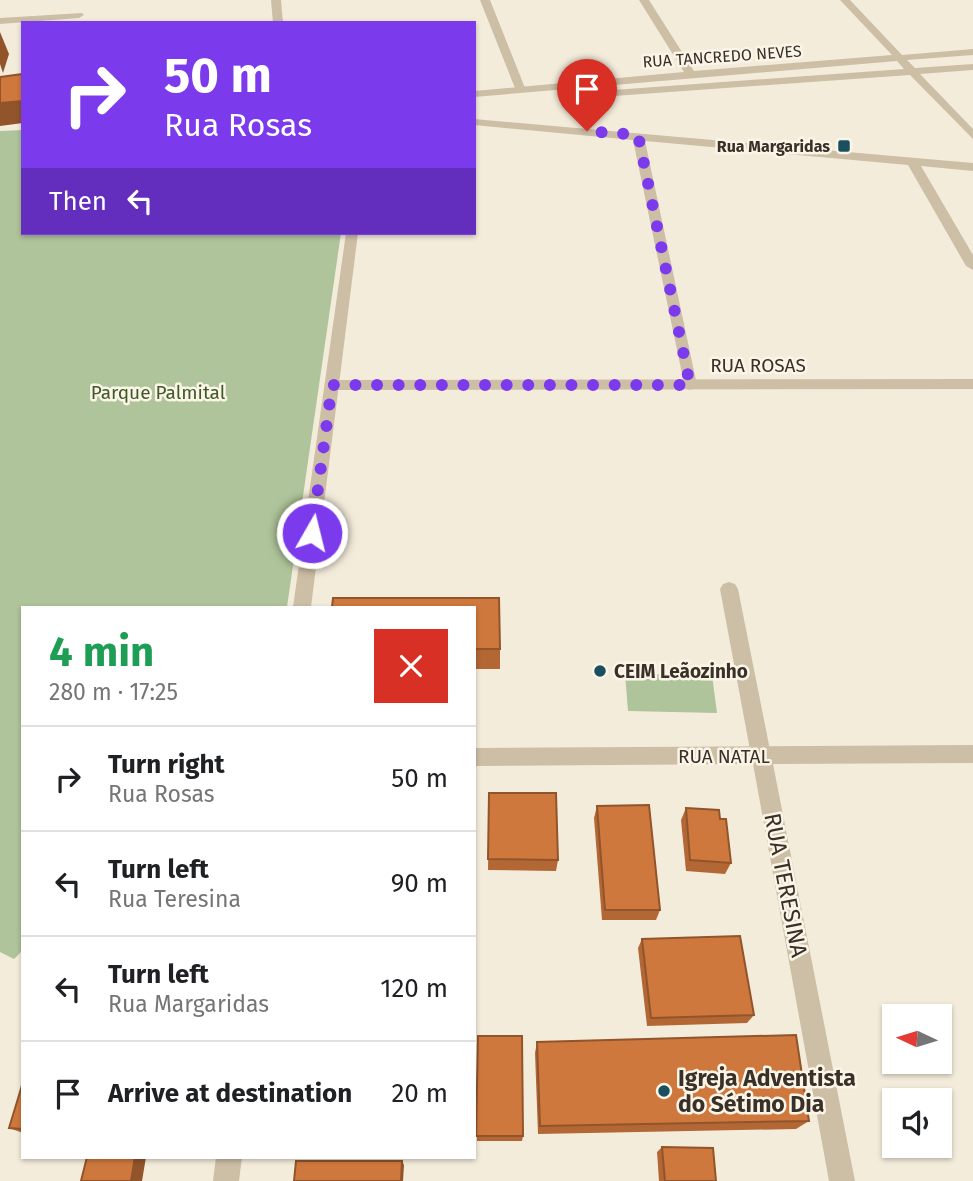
<!DOCTYPE html>
<meta charset="utf-8">
<style>
body{margin:0;font-family:"Fira Sans",sans-serif;background:#f2f2f2;color:#202124;height:100vh;display:flex;flex-direction:column;font-size:26px;white-space:nowrap}
*{box-sizing:border-box;margin:0}
p{font-size:23px;color:#757577}
.icon{flex:none;width:38px;height:38px;fill:none;stroke:currentColor;stroke-width:2;stroke-linecap:round;stroke-linejoin:round}
.map{position:relative;flex:1;overflow:hidden}
.sheet{position:absolute;left:21px;top:606px;width:455px;height:553px;display:flex;flex-direction:column;background:#fff;border-radius:0px;box-shadow:0 2px 5px #0004}
.sheet>*{flex:none}
.banner{position:absolute;left:21px;top:21px;width:455px;height:214px;border-radius:0px;box-shadow:0 2px 5px #0004;background:#7c3aed;color:#fff;overflow:hidden}
.needle{width:46px;rotate:274deg}
.fabs{position:absolute;left:882px;top:1004px;display:grid;gap:14px}
.fabs a{display:grid;place-items:center;width:70px;height:70px;border-radius:0px;background:#fff;box-shadow:0 2px 5px #0004;font-size:35px}
.pin{position:absolute;display:grid;place-items:center;width:60px;height:60px;color:#fff;margin:-72px -30px;border-radius:50% 50% 50% 0;rotate:-45deg;box-shadow:0 0 7px #0007}
.pin .icon{rotate:45deg}
.me{position:absolute;width:77px;margin:-38px;rotate:8deg;stroke-linejoin:round;filter:drop-shadow(0 0 5px #0008)}
.turn{display:flex;align-items:center;gap:24px;height:147px;padding:0 28px;font-size:32px}
.turn .icon{width:91px;height:91px;stroke-width:2.5}
.turn b{display:block;font-size:49px;line-height:60px}
.then{display:flex;align-items:center;height:66px;padding:0 28px;background:#0003;gap:14px;font-size:26px}
.round{display:grid;place-items:center;flex:none;width:74px;height:74px;border-radius:0px;background:#f2f2f2}
.overview{display:flex;align-items:center;justify-content:space-between;height:119px;padding:0 28px}
h1{font-size:42px;font-weight:700;line-height:52px;color:#1e9e55}
ul{padding:0;list-style:none}
li{display:flex;align-items:center;gap:21px;height:105px;padding:0 28px;border-top:2px solid #e0e0e0}
li div{flex:1}
li b{display:block;font-size:26px}
li em{font-style:normal}
.map>svg:first-child{display:block}
.green{fill:#afc49a}
.lines{fill:none;stroke-linecap:round;stroke-linejoin:round}
.lane{fill:#cdbea6;fill-rule:evenodd}
.street{fill:#cdbea6;fill-rule:evenodd}
.wall{fill:#b26735}
.shaded-wall{fill:#91542b}
.building{fill:#cf783e;stroke:#91542b;stroke-width:2}
.route{stroke:#7c3aed;stroke-width:12;stroke-dasharray:0 21.6}
.poi-dot{fill:#194f5e;stroke:#fbf5e8;stroke-width:2.5}
.labels{text-anchor:middle;stroke-width:5;stroke-linejoin:round;paint-order:stroke}
.far-street-label{font-size:16px;fill:#393028;stroke:#fbf5e8}
.far-poi-label{font-size:16px;font-weight:bold;fill:#393028;stroke:#fbf5e8;text-anchor:end}
.street-label{font-size:19px;fill:#393028;stroke:#fbf5e8}
.park-label{font-size:19px;fill:#405929;stroke:#fbf5e8}
.poi-label{font-size:19px;font-weight:bold;fill:#393028;stroke:#fbf5e8;text-anchor:start}
.near-street-label{font-size:23px;fill:#393028;stroke:#fbf5e8}
.near-poi-label{font-size:23px;font-weight:bold;fill:#393028;stroke:#fbf5e8;text-anchor:start}
</style>
<div class="map">
<svg width="973" height="1181" viewBox="0 0 973 1181">
<rect width="100%" height="100%" fill="#f4ecdb"/>
<!-- green -->
<path class="green" d="M23,130V233H341L287,607H23V950L14,959L0,952V131Z
M625,674L712,675L717,713L628,711Z"/>
<g class="lines">
<!-- lane -->
<path class="lane" d="M480,0H490L525,88L524,90L515,88Z
M973,379V389L332,390L325,385L332,380Z
M729,582L735,584L738,589L771,755L768,761L761,764L754,761L751,755L720,589L723,584Z"/>
<!-- street -->
<path class="street" d="M271,0H281L283,23H273Z
M639,0H649L694,71L892,55L840,0H850L902,55L973,49V55L907,60L915,68L973,64V70L920,74L973,129V139L910,75L572,99L567,96L572,93L904,69L897,61L474,97V91L684,72Z
M82,13L84,15L79,18L0,24V18Z
M474,119L973,163V171L921,166L973,255V270L966,266L908,165L645,141L697,385L690,390L685,388L633,140L474,125Z
M346,233H358L311,607H293Z
M973,745V763L773,764L855,1181H829L753,764L474,766V748Z
M216,1157H242L239,1181H213Z"/>
</g>
<!-- wall -->
<path class="wall" d="M474,607L500,649V669H474Z
M489,793L558,860L556,871L488,870Z
M597,806L660,910L656,920H602L594,818Z
M686,808L720,819L731,863L725,874L686,871L681,820Z
M642,939L754,1015L747,1023L647,1026L638,948Z
M478,1036L523,1136L522,1141H477Z
M537,1042L809,1121L796,1129L538,1134L535,1053Z
M23,1082V1133L9,1128Z
M662,1147L716,1181H659L657,1152Z"/>
<!-- shaded-wall -->
<path class="shaded-wall" d="M0,32L9,54L3,73L0,64Z
M23,101V123L0,126V103Z
M135,1157H146L142,1181H131Z
M402,1161L404,1165L403,1181H401Z"/>
<!-- building -->
<path class="building" d="M23,74V101L0,103V77Z
M333,598H499L500,649H474V607H332Z
M489,793H556L558,860L488,859Z
M649,805L660,910H605L597,806Z
M686,808L719,810L720,819H726L731,863L690,860Z
M740,936L754,1015L651,1018L642,939Z
M796,1035L809,1121L540,1126L537,1042Z
M478,1036H522L523,1136H476Z
M23,1082V1129L9,1128Z
M662,1147L713,1148L716,1181H665Z
M87,1157H135L131,1181H81Z
M296,1161H402L401,1181H294Z"/>
<g class="lines">
<!-- route -->
<path class="route" d="M312,533L332,385H690L638,135L587,131"/>
</g>
<!-- markers -->
<g class="poi-dot">
<rect x="837" y="139" width="14" height="14" rx="3.5"/>
<circle cx="600" cy="671" r="7"/>
<circle cx="664" cy="1091" r="7"/>
</g>
<g class="labels">
<!-- far-street labels -->
<g class="far-street-label">
<text transform="translate(722 56) rotate(-4)" y="6">RUA TANCREDO NEVES</text>
</g>
<!-- far-poi labels -->
<g class="far-poi-label">
<text x="830" y="152">Rua Margaridas</text>
</g>
<!-- street labels -->
<g class="street-label">
<text x="758" y="372">RUA ROSAS</text>
<text x="724" y="763">RUA NATAL</text>
</g>
<!-- park labels -->
<g class="park-label">
<text x="158" y="399">Parque Palmital</text>
</g>
<!-- poi labels -->
<g class="poi-label">
<text x="614" y="678">CEIM Leãozinho</text>
</g>
<!-- near-street labels -->
<g class="near-street-label">
<text transform="translate(786 885) rotate(79)" y="8">RUA TERESINA</text>
</g>
<!-- near-poi labels -->
<g class="near-poi-label">
<text x="678" y="1086">Igreja Adventista<tspan x="678" dy="26">do Sétimo Dia</tspan></text>
</g>
</g>
</svg>
<div class="fabs">
<a><svg class="needle" viewBox="-14 -14 28 28"><path d="M0-13l5 13h-10z" fill="#e53935"/><path d="M0 13l5-13h-10z" fill="#757577"/></svg></a>
<a><svg class="icon" aria-label="sound" viewBox="0 0 24 24"><path d="M4 9h4l5-4v14l-5-4H4zM17 9q2 3 0 6"/></svg></a>
</div>
<div class="pin" style="left:587px;top:131px;background:#d93025"><svg class="icon" aria-label="arrive" viewBox="0 0 24 24"><path d="M6 21V4h12l-3 4 3 4H6"/></svg></div>
<svg class="me" style="left:312px;top:533px" viewBox="-20 -20 40 40"><circle r="17" fill="#7c3aed" stroke="#fff" stroke-width="3"/><path d="M0-11L8 9 0 5-8 9z" fill="#fff"/></svg>
<div class="banner">
<div class="turn"><svg class="icon" aria-label="right" viewBox="0 0 24 24"><path d="M7 20v-9h11M14 6l5 5-5 5"/></svg><div><b>50 m</b>Rua Rosas</div></div>
<div class="then">Then<svg class="icon" aria-label="left" viewBox="0 0 24 24"><path d="M17 20v-9H6M10 6l-5 5 5 5"/></svg></div>
</div>
<section class="sheet">
<div class="overview"><div><h1>4 min</h1><p>280 m · 17:25</p></div><a class="round" style="background:#d93025;color:#fff"><svg class="icon" aria-label="close" viewBox="0 0 24 24"><path d="M6 6l12 12M18 6L6 18"/></svg></a></div>
<ul>
<li><svg class="icon" aria-label="right" viewBox="0 0 24 24"><path d="M7 20v-9h11M14 6l5 5-5 5"/></svg><div><b>Turn right</b><p>Rua Rosas</p></div><em>50 m</em></li>
<li><svg class="icon" aria-label="left" viewBox="0 0 24 24"><path d="M17 20v-9H6M10 6l-5 5 5 5"/></svg><div><b>Turn left</b><p>Rua Teresina</p></div><em>90 m</em></li>
<li><svg class="icon" aria-label="left" viewBox="0 0 24 24"><path d="M17 20v-9H6M10 6l-5 5 5 5"/></svg><div><b>Turn left</b><p>Rua Margaridas</p></div><em>120 m</em></li>
<li><svg class="icon" aria-label="arrive" viewBox="0 0 24 24"><path d="M6 21V4h12l-3 4 3 4H6"/></svg><div><b>Arrive at destination</b></div><em>20 m</em></li>
</ul>
</section>
</div>
